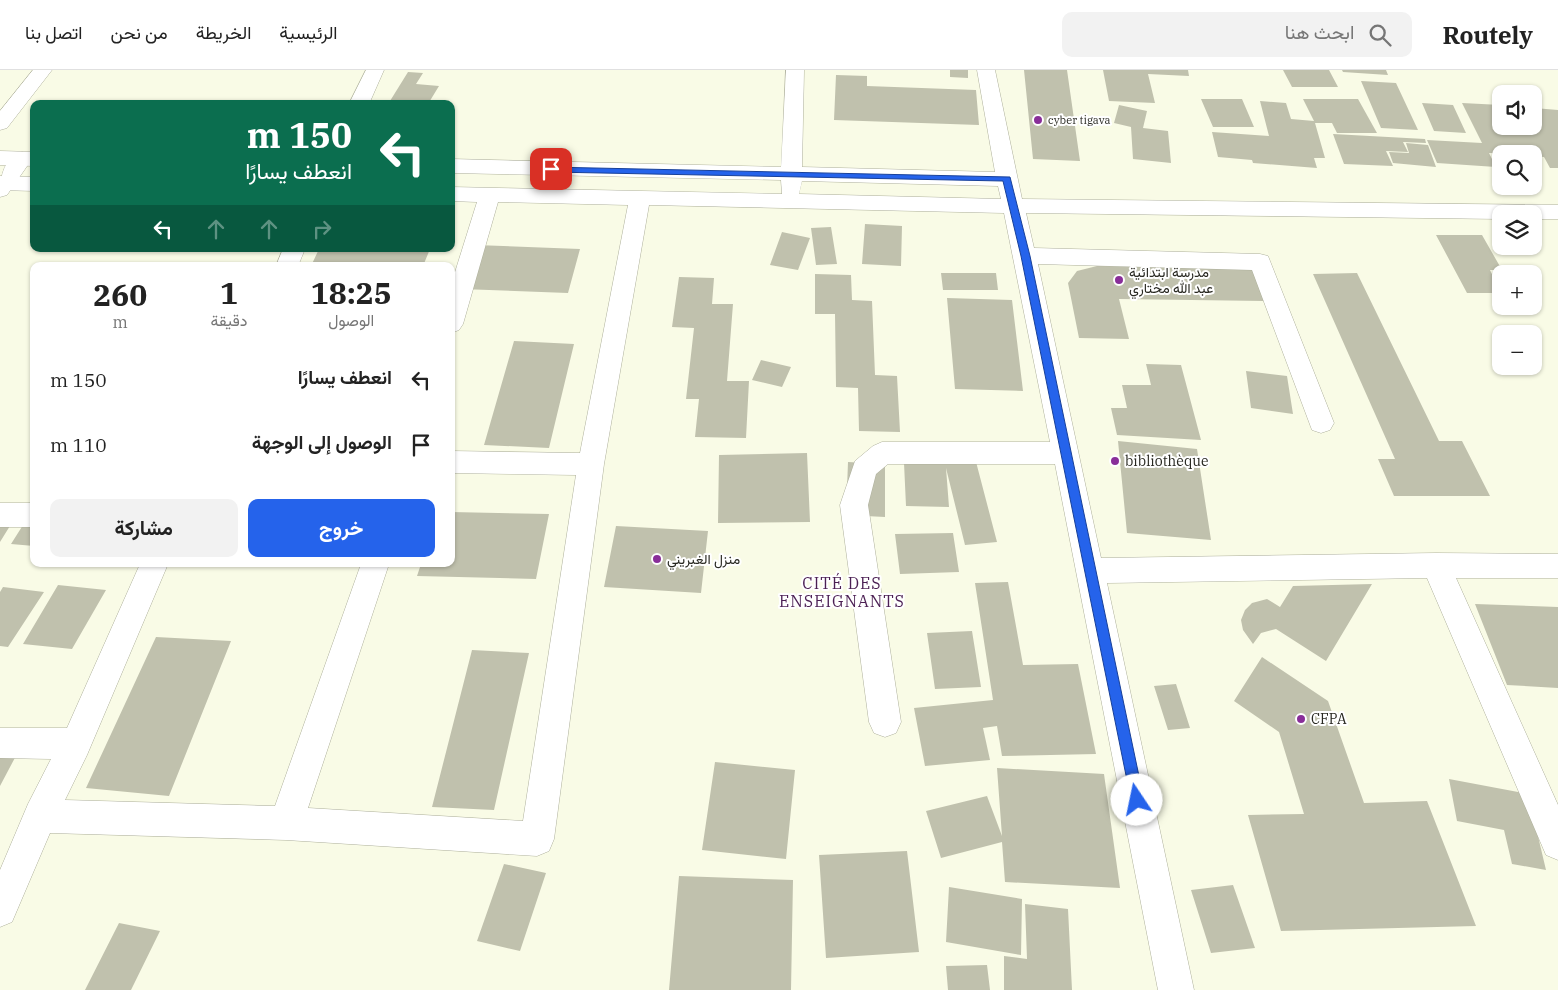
<!DOCTYPE html>
<html lang="ar">
<meta charset="utf-8">
<style>
body{margin:0;font-family:"IBM Plex Serif",Vazirmatn,serif;background:#f2f2f2;color:#222;direction:rtl;height:100vh;display:flex;flex-direction:column;font-size:19px;white-space:nowrap}
*{box-sizing:border-box;margin:0}
p{font-size:16px;color:#767676}
.icon{flex:none;width:28px;height:28px;fill:none;stroke:currentColor;stroke-width:2;stroke-linecap:round;stroke-linejoin:round}
.map{position:relative;flex:1;overflow:hidden;direction:ltr}
.side{position:absolute;left:30px;top:192px;width:425px;height:305px;display:flex;flex-direction:column;background:#fff;border-radius:10px;box-shadow:0 1px 4px #0004;direction:rtl}
.side>*{flex:none}
.hud{position:absolute;left:30px;top:30px;width:425px;height:152px;border-radius:10px;box-shadow:0 1px 4px #0004;direction:rtl;background:#0b6e4f;color:#fff;overflow:hidden}
.controls{position:absolute;left:1492px;top:15px;display:grid;gap:10px}
.controls a{display:grid;place-items:center;width:50px;height:50px;border-radius:10px;background:#fff;box-shadow:0 1px 4px #0004;font-size:25px}
.pin{position:absolute;display:grid;place-items:center;width:42px;height:42px;color:#fff;margin:-21px;border-radius:10px;box-shadow:0 2px 8px #0006}
.me{position:absolute;width:55px;margin:-28px;rotate:349deg;stroke-linejoin:round;filter:drop-shadow(0 0 4px #0008)}
.turn{display:flex;align-items:center;gap:18px;height:105px;padding:0 20px;font-size:22px}
.turn .icon{width:65px;height:65px;stroke-width:2.5}
.turn b{display:block;font-size:35px;line-height:42px}
.lanes{display:flex;align-items:center;height:48px;padding:0 20px;background:#0003;justify-content:center;gap:25px;direction:ltr}
.lanes .off{opacity:.35}
.eta{display:flex;justify-content:space-evenly;align-items:center;height:85px;text-align:center}
.eta b{font-size:30px;font-weight:700;line-height:35px}
.cta{display:flex;gap:10px;margin-top:auto;padding:10px 20px}
.cta a{flex:1;height:58px;border-radius:10px;background:#2563eb;color:#fff;font-size:20px;font-weight:700;line-height:58px;text-align:center}
.cta a+a{background:#f2f2f2;color:#222}
ul{padding:0;list-style:none}
li{display:flex;align-items:center;gap:15px;height:65px;padding:0 20px}
li div{flex:1}
li b{display:block;font-size:19px}
li em{font-style:normal}
header{display:flex;align-items:center;gap:30px;box-sizing:border-box;height:70px;padding:0 25px;background:#fff;border-bottom:1px solid #e0e0e0}
header strong{font-size:24px}
nav{display:flex;gap:28px;margin-inline-start:auto;font-size:18px}
.search{width:350px;height:45px;background:#f2f2f2;display:flex;align-items:center;gap:12px;box-sizing:border-box;padding:0 18px;border-radius:10px;color:#767676;font-size:19px}
.map>svg:first-child{display:block}
.building{fill:#c0c1ad}
.lines{fill:none;stroke-linecap:round;stroke-linejoin:round}
.minor-casing{stroke:#aeb09c;stroke-width:1}
.major-casing{stroke:#aeb09c;stroke-width:1}
.minor{fill:#fff;fill-rule:evenodd}
.major{fill:#fff;fill-rule:evenodd}
.route{fill:#2563eb;stroke:#184099}
.poi-dot{fill:#892e99;stroke:#fff;stroke-width:2}
.labels{text-anchor:middle;stroke-width:4;stroke-linejoin:round;paint-order:stroke}
.far-poi-label{font-size:11px;fill:#282821;stroke:#fff;text-anchor:start}
.poi-label{font-size:14px;fill:#282821;stroke:#fff;text-anchor:start}
.quarter-label{font-size:16px;letter-spacing:1px;fill:#4b1f53;stroke:#fff}
</style>
<header>
<strong>Routely</strong>
<div class="search"><svg class="icon" aria-label="search" viewBox="0 0 24 24"><circle cx="10" cy="10" r="6"/><path d="M15 15l6 6"/></svg>ابحث هنا</div>
<nav><a>الرئيسية</a><a>الخريطة</a><a>من نحن</a><a>اتصل بنا</a></nav>
</header>
<div class="map">
<svg width="1558" height="920" viewBox="0 0 1558 920">
<rect width="100%" height="100%" fill="#f9fbe6"/>
<!-- building -->
<path class="building" d="M950,0H968V8L950,7Z
M1024,0H1067L1080,91L1033,89Z
M1103,0H1188L1189,6L1148,4L1155,33L1109,31Z
M1283,0H1329L1338,17H1292Z
M1342,0H1386L1388,5L1343,2Z
M408,2L423,3L416,14L439,16L428,34L390,31Z
M836,5L867,6V16L976,20L979,55L834,50Z
M1361,11L1396,13L1418,60L1381,58Z
M1201,29H1242L1254,57H1213Z
M1303,29H1358L1377,63H1337L1332,53H1315L1325,88H1314L1317,98L1253,93L1252,90L1218,87L1212,62L1269,66L1260,31L1286,33L1291,49L1314,51Z
M1422,33L1453,35L1466,63L1434,61Z
M1462,33L1501,35V56H1534V38L1558,40V98H1550L1544,87L1534,86V84L1489,83L1496,97L1437,93L1427,70L1482,73Z
M1119,35L1147,41L1143,58L1168,61L1171,93L1133,89L1131,57L1114,53Z
M1333,64L1425,69L1426,73L1403,72L1408,82L1386,81L1393,96L1344,94Z
M1406,73L1428,75L1436,97L1393,93L1389,82L1409,83Z
M865,154L902,156L901,196L862,194Z
M831,157L837,194L816,195L811,158Z
M782,162L810,168L798,200L770,195Z
M1436,165H1482L1502,200H1490L1501,223H1467Z
M476,175L580,179L568,223L461,219Z
M319,179H430L423,196H311Z
M1097,196L1252,198L1264,231L1119,229L1129,269L1079,268L1068,213L1077,201Z
M941,203H996L998,220H943Z
M1357,203L1439,371H1462L1490,426H1394L1378,389H1395L1313,204Z
M815,204L851,205L852,230L872,231L875,305L897,306L900,362L859,361L858,318L836,317L835,244H815Z
M679,207L714,208L712,234H733L727,311H749L746,368L695,367L699,329H686L694,258L672,257Z
M947,228L1012,230L1023,321L955,319Z
M514,271L574,274L549,378L484,375Z
M761,290L791,297L782,317L752,310Z
M1146,294L1181,295L1201,370L1117,365L1111,338H1127L1122,315H1151Z
M1246,301L1287,306L1293,344L1251,338Z
M1118,371L1197,379L1211,470L1127,463Z
M807,383L810,452L718,453L719,385Z
M975,388L997,472L965,475L946,398L949,437L906,436L904,393Z
M848,392L885,394V447L846,445Z
M451,442L549,444L536,509L417,506L421,494H451Z
M30,444H34V476L11,474Z
M0,450L13,451L0,472Z
M616,456L708,461L701,523L604,517Z
M953,463L959,502L900,504L895,464Z
M1008,512L1023,595L1078,594L1096,684L1002,686L997,656L983,658L990,690L925,696L914,638L993,630L975,513Z
M1372,514L1326,591L1276,559L1261,563L1253,574L1243,560L1241,550L1245,540L1252,533L1267,529L1280,537L1293,516Z
M58,515L106,520L72,579L23,574Z
M3,517L44,522L8,577L0,576V522Z
M1475,534L1558,537V618L1507,615Z
M972,561L981,617L935,619L927,563Z
M156,567L231,571L169,726L86,718Z
M472,580L529,583L494,740L432,737Z
M1262,587L1328,631L1364,733L1427,731L1476,856L1281,861L1248,745L1304,744L1279,662L1234,631Z
M1176,614L1190,658L1168,660L1154,616Z
M0,680L18,682L0,716Z
M715,692L795,700L786,789L702,780Z
M997,698L1104,704L1120,818L1005,812L1002,772L941,788L926,741L987,726L1002,766Z
M1449,709L1528,724L1546,800L1512,794L1504,760L1457,751Z
M907,781L919,882L826,888L819,785Z
M504,794L546,803L520,881L477,871Z
M679,806L793,810L791,920H669Z
M1233,815L1255,878L1211,883L1191,820Z
M949,817L1022,829L1021,885L946,872Z
M1025,834L1068,839L1072,920H1004V886L1027,889Z
M119,853L160,861L131,920H85Z
M987,895L990,920H948L946,896Z"/>
<g class="lines">
<!-- minor casing -->
<g class="minor-casing">
<path id="minor" d="M33,0H52L7,58L0,60V41Z
M786,0H804L802,97L995,102L977,0H995L1022,129L1558,135V149H1534V144H1501V149L1026,143L1034,178L1260,184L1268,186L1334,353L1330,360L1321,363L1312,360L1252,200L1038,194L1101,488L1436,483L1558,484V508H1456L1558,735V790L1546,785L1427,508L1107,513L1194,920H1158L1055,394H888L876,404L868,435L901,652L896,663L885,667L874,663L869,652L840,435L855,391L873,376L882,372H1050L1004,143L649,135L604,394L554,769L549,781L537,786L286,770L50,763L12,852L0,857V800L28,734L51,689L0,688V658H67L140,494H168L87,685L65,730L275,736L361,494H389L308,738L523,751L576,405L451,403V381L580,383L628,135L498,132L463,254L459,260L451,263V215L477,132L451,131V117L782,124L781,110L451,103V89L781,97ZM802,111L998,116L1001,129L799,124Z
M22,82L29,84L32,89L7,125L0,127C0,110 2,88 22,82Z
M283,179H305L298,196H276Z
M0,433H34V457H0Z"/>
</g>
<!-- major casing -->
<g class="major-casing">
<path id="major" d="M366,0H384L369,34H349Z
M0,81L34,82V96L0,95Z
M0,106L34,107V121L0,120Z"/>
</g>
<!-- minor -->
<use href="#minor" class="minor"/>
<!-- major -->
<use href="#major" class="major"/>
</g>
<!-- route -->
<path class="route" d="M548,97L1010,107L1030,186L1144,730L1142,734L1137,736L1132,734L1131,730L1021,186L1003,111L551,102L548,101Z"/>
<!-- markers -->
<g class="poi-dot">
<circle cx="1038" cy="50" r="5"/>
<circle cx="1119" cy="210" r="5"/>
<circle cx="1115" cy="391" r="5"/>
<circle cx="657" cy="489" r="5"/>
<circle cx="1301" cy="649" r="5"/>
</g>
<g class="labels">
<!-- far-poi labels -->
<g class="far-poi-label">
<text x="1048" y="54">cyber tigava</text>
</g>
<!-- poi labels -->
<g class="poi-label">
<text x="1129" y="207">مدرسة ابتدائية<tspan x="1129" dy="16">عبد الله مختاري</tspan></text>
<text x="1125" y="396">bibliothèque</text>
<text x="667" y="494">منزل الغبريني</text>
<text x="1311" y="654">CFPA</text>
</g>
<!-- quarter labels -->
<g class="quarter-label">
<text x="842" y="519">CITÉ DES<tspan x="842" dy="18">ENSEIGNANTS</tspan></text>
</g>
</g>
</svg>
<div class="controls">
<a><svg class="icon" aria-label="sound" viewBox="0 0 24 24"><path d="M4 9h4l5-4v14l-5-4H4zM17 9q2 3 0 6"/></svg></a>
<a><svg class="icon" aria-label="search" viewBox="0 0 24 24"><circle cx="10" cy="10" r="6"/><path d="M15 15l6 6"/></svg></a>
<a><svg class="icon" aria-label="layers" viewBox="0 0 24 24"><path d="M12 4l9 5-9 5-9-5zM3 14l9 5 9-5"/></svg></a>
<a>+</a>
<a>−</a>
</div>
<div class="pin" style="left:551px;top:99px;background:#d93025"><svg class="icon" aria-label="arrive" viewBox="0 0 24 24"><path d="M6 21V4h12l-3 4 3 4H6"/></svg></div>
<svg class="me" style="left:1137px;top:730px" viewBox="-20 -20 40 40"><circle r="19" fill="#fff"/><path d="M0-13L10 11 0 6-10 11z" fill="#2563eb"/></svg>
<div class="hud">
<div class="turn"><svg class="icon" aria-label="left" viewBox="0 0 24 24"><path d="M17 20v-9H6M10 6l-5 5 5 5"/></svg><div><b>150 m</b>انعطف يسارًا</div></div>
<div class="lanes"><svg class="icon" aria-label="left" viewBox="0 0 24 24"><path d="M17 20v-9H6M10 6l-5 5 5 5"/></svg><svg class="icon off" aria-label="ahead" viewBox="0 0 24 24"><path d="M12 20V5M6 11l6-6 6 6"/></svg><svg class="icon off" aria-label="ahead" viewBox="0 0 24 24"><path d="M12 20V5M6 11l6-6 6 6"/></svg><svg class="icon off" aria-label="right" viewBox="0 0 24 24"><path d="M7 20v-9h11M14 6l5 5-5 5"/></svg></div>
</div>
<section class="side">
<div class="eta">
<div><b>18:25</b><p>الوصول</p></div>
<div><b>1</b><p>دقيقة</p></div>
<div><b>260</b><p>m</p></div>
</div>
<ul>
<li><svg class="icon" aria-label="left" viewBox="0 0 24 24"><path d="M17 20v-9H6M10 6l-5 5 5 5"/></svg><div><b>انعطف يسارًا</b></div><em>150 m</em></li>
<li><svg class="icon" aria-label="arrive" viewBox="0 0 24 24"><path d="M6 21V4h12l-3 4 3 4H6"/></svg><div><b>الوصول إلى الوجهة</b></div><em>110 m</em></li>
</ul>
<div class="cta"><a>خروج</a><a>مشاركة</a></div>
</section>
</div>
